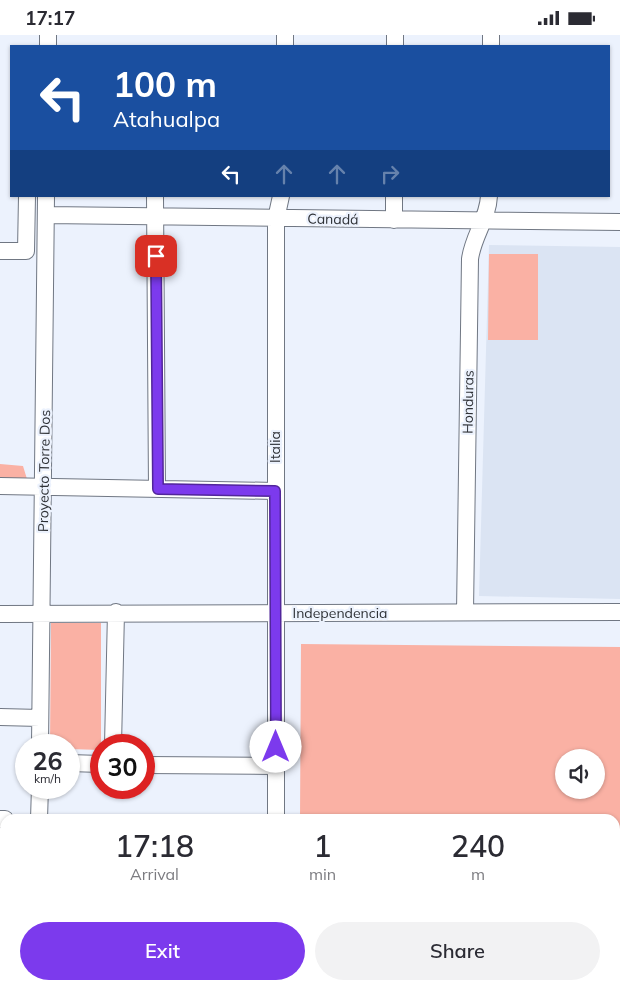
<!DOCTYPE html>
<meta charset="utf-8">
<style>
body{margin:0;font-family:Mulish,sans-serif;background:#f2f2f3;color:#2b2b33;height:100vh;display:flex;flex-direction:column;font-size:19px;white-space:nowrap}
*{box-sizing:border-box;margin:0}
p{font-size:16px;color:#7c7c81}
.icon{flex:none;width:28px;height:28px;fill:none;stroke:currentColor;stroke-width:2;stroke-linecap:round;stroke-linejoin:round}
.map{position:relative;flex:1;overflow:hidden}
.side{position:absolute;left:0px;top:779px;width:620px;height:176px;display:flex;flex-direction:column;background:#fff;border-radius:15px 15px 0 0;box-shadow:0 1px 4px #0004}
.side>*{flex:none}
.banner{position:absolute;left:10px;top:10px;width:600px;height:152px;border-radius:0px;box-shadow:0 1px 4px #0004;background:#1a4fa0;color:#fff;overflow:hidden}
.buttons{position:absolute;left:555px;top:714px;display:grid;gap:10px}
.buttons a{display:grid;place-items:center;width:50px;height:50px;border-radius:50%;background:#fff;box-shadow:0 1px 4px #0004;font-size:25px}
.speed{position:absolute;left:15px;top:699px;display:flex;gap:10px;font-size:25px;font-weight:700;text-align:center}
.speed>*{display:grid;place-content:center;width:65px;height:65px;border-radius:50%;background:#fff;box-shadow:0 1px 4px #0004;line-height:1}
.speed small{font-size:12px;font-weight:400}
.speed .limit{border:8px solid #d22;background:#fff;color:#111}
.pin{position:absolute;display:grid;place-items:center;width:42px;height:42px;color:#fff;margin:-21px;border-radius:10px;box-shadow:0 2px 8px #0006}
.me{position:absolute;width:55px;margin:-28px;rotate:0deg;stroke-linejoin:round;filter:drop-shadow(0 0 4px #0008)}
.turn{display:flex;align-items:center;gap:18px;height:105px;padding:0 20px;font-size:22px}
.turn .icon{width:65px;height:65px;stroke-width:2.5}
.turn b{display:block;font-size:35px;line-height:42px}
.lanes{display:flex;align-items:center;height:48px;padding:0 20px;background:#0003;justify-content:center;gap:25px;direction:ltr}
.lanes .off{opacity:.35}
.eta{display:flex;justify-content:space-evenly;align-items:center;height:85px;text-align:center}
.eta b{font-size:30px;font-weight:600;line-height:35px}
.action{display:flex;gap:10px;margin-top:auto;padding:10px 20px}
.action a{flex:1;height:58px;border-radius:30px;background:#7c3aed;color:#fff;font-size:20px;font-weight:600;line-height:58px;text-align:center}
.action a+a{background:#f2f2f3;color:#2b2b33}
.status{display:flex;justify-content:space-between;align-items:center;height:35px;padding:0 25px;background:#fff;direction:ltr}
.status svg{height:14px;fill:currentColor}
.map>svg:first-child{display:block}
.built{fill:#dbe4f3}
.green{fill:#fab1a4;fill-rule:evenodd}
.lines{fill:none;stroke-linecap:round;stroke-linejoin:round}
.minor-casing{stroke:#707783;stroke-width:18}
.minor{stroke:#fff;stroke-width:16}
.route-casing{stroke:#51269a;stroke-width:12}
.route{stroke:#7c3aed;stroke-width:9}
.labels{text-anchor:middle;stroke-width:4.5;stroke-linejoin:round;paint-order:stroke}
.street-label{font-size:14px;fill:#2e3136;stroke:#ecf2fd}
</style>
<div class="status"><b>17:17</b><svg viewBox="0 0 49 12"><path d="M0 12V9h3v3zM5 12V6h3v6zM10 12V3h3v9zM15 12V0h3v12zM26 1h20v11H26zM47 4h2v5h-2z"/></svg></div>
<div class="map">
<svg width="620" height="954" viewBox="0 0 620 954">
<rect width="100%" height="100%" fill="#ecf2fd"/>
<!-- built -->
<path class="built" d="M489,210L620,212V564L479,561Z"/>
<!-- green -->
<path class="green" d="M489,219H538V305H488Z
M0,429L23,431L27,444H0Z
M51,588H101V715L69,714V710H50Z
M301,609L620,612V954H298V950H615V784H300ZM596,722V755H564V722Z"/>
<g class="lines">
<!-- minor casing -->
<g class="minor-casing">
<path id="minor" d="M48,11V0
M285,11V0
M395,11V0
M491,11V0
M155,161L157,454
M46,180L620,187
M394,185V161
M0,216H26L27,161
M0,451L275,456
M465,577L470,224C473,201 488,184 489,161
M0,579L620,577
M0,682L40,683
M40,710L46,161
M113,710L116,577
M69,728L101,729
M144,730L276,731
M0,784H5
M39,784L40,752
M276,784V184L281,161
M0,905H5
M278,950V954
M40,954V950
M164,954V950"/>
</g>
<!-- minor -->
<use href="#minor" class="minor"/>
</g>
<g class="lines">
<!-- route casing -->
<g class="route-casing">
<path id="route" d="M156,221L158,454L275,456L276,712"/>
</g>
<!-- route -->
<use href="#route" class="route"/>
</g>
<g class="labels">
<!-- street labels -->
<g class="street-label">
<text transform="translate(333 184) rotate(1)" y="5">Canadá</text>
<text transform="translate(468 367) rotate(-89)" y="5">Honduras</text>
<text transform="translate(275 412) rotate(-90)" y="5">Italia</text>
<text transform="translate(44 436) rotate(-89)" y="5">Proyecto Torre Dos</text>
<text x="340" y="583">Independencia</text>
</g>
</g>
</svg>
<div class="buttons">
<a><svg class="icon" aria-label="sound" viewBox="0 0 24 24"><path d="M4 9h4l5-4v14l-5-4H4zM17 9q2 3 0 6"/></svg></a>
</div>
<div class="speed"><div>26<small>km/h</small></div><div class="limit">30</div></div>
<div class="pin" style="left:156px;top:221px;background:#d93025"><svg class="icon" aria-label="arrive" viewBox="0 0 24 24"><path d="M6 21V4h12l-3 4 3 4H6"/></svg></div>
<svg class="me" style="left:276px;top:712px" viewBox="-20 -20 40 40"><circle r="19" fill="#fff"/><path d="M0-13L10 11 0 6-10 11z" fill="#7c3aed"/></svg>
<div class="banner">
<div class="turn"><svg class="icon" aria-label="left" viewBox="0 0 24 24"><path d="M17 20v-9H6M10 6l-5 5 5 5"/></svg><div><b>100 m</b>Atahualpa</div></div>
<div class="lanes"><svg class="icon" aria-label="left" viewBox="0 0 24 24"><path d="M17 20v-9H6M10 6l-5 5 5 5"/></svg><svg class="icon off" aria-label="ahead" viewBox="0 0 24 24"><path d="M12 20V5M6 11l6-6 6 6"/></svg><svg class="icon off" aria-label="ahead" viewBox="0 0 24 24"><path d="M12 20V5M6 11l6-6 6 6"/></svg><svg class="icon off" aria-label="right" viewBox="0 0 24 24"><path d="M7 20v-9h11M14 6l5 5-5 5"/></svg></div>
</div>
<section class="side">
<div class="eta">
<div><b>17:18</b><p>Arrival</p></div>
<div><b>1</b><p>min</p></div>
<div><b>240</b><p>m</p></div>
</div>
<div class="action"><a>Exit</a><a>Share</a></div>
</section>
</div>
